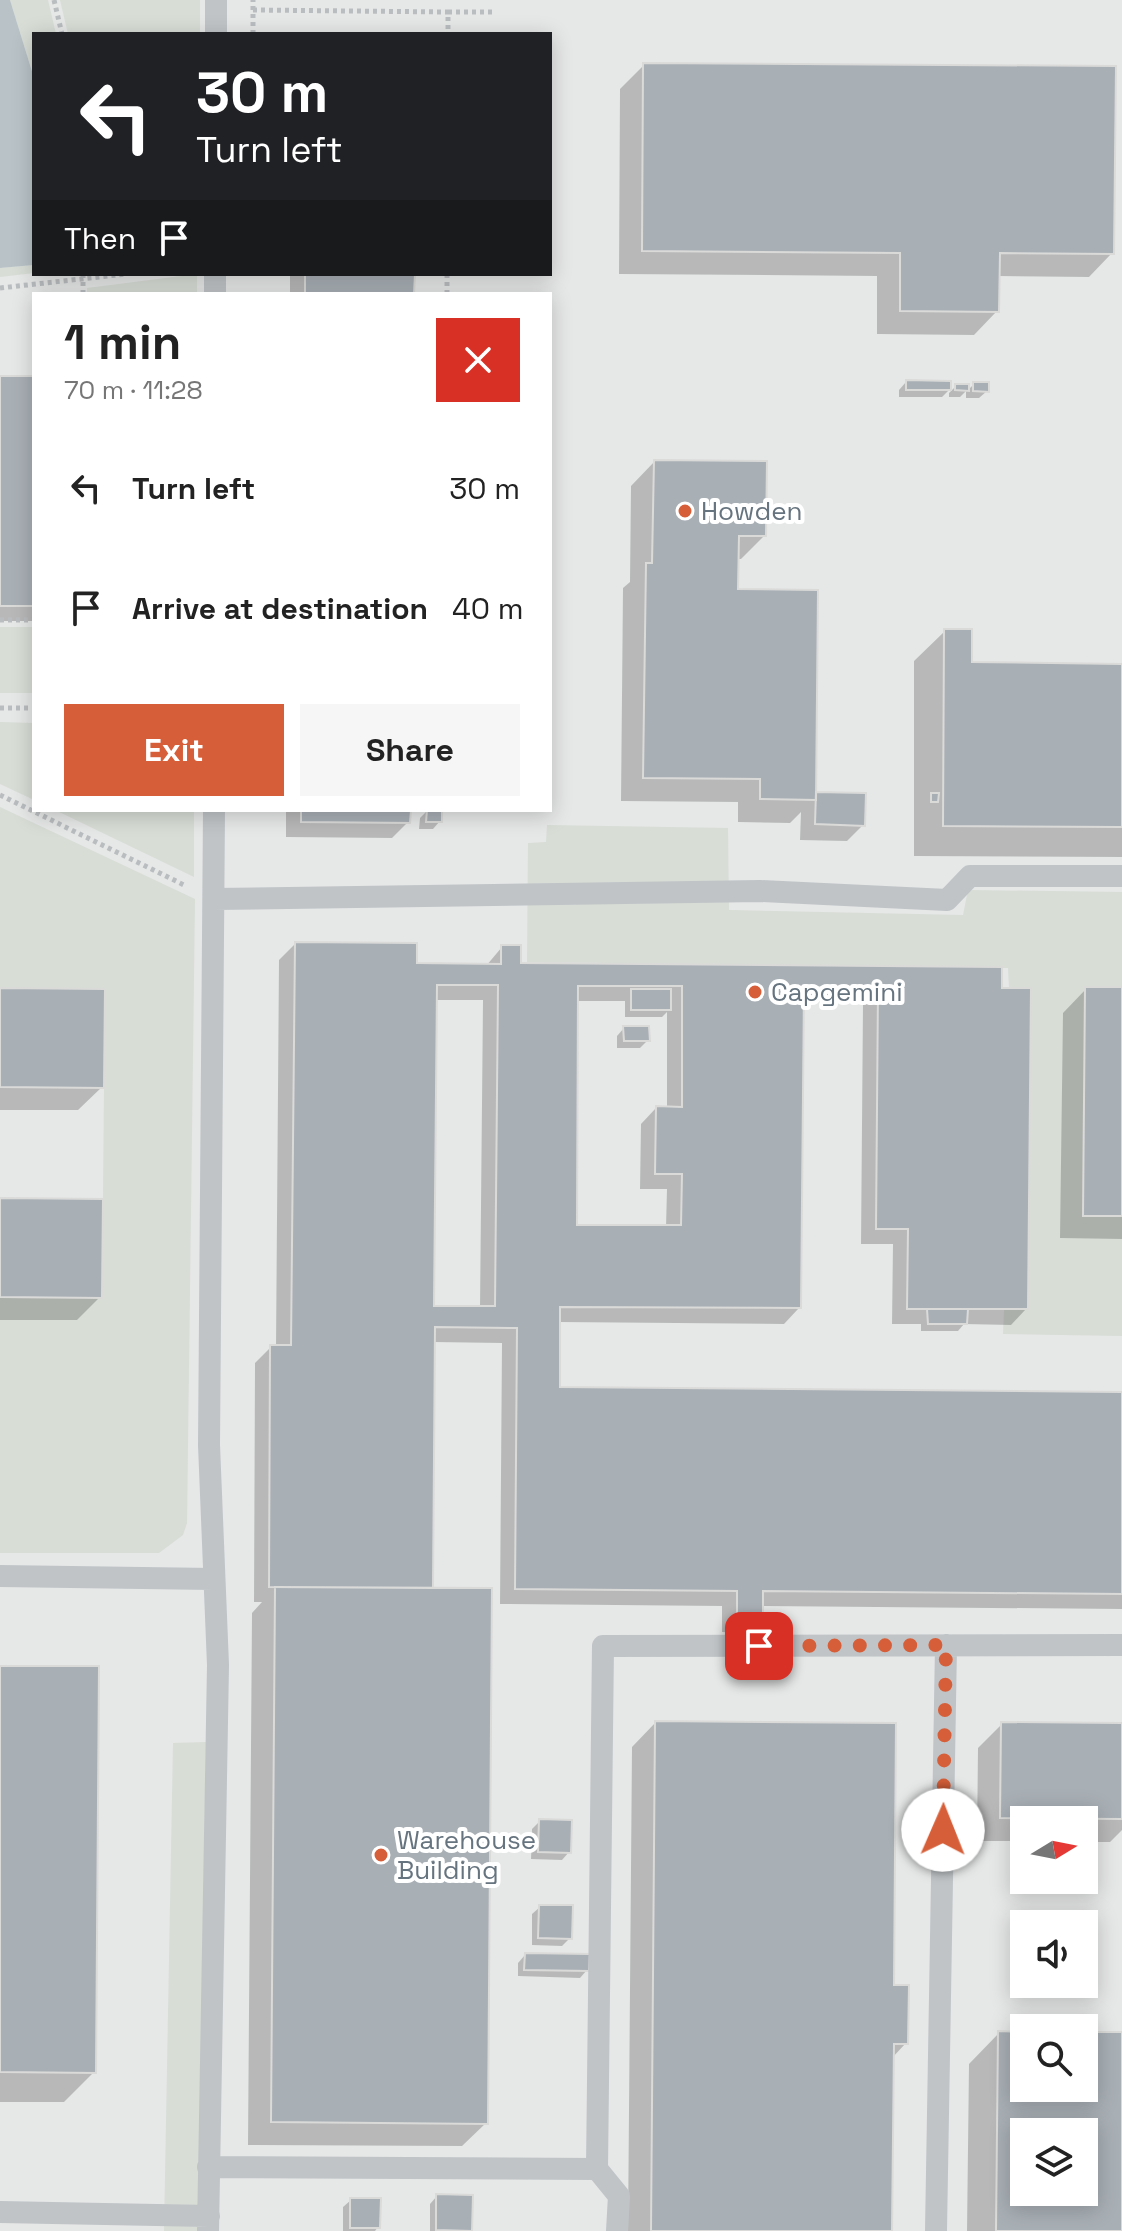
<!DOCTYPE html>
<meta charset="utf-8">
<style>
body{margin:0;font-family:"Space Grotesk",sans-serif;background:#f6f6f6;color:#222;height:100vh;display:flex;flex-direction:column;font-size:30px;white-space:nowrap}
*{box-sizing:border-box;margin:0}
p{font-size:26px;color:#767676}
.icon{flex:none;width:44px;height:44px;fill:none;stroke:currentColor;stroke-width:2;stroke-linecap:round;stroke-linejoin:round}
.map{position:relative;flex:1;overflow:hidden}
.drawer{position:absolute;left:32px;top:292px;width:520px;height:520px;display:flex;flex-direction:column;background:#fff;border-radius:0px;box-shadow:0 4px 20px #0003}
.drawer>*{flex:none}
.top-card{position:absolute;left:32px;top:32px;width:520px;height:244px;border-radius:0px;box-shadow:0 4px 20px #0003;background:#202124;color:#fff;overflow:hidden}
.needle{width:52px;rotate:80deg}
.tools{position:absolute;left:1010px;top:1806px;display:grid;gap:16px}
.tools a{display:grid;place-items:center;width:88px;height:88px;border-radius:0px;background:#fff;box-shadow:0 4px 20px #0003;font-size:40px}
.pin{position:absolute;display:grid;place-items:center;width:68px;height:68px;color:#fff;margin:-34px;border-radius:16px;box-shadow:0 4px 12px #0006}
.me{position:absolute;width:88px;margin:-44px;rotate:1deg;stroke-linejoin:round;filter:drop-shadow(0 0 6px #0008)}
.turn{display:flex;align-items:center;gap:28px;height:168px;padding:0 32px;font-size:36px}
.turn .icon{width:104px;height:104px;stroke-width:2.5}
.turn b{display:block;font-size:56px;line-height:68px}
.then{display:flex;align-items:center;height:76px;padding:0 32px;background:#0003;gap:16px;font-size:30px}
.round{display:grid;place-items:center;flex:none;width:84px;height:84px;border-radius:0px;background:#f6f6f6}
.headline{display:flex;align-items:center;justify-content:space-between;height:136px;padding:0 32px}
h1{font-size:48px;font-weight:800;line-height:60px}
.cta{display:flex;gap:16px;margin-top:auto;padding:16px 32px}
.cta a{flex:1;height:92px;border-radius:0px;background:#d65f39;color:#fff;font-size:32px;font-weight:800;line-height:92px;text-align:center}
.cta a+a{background:#f6f6f6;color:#222}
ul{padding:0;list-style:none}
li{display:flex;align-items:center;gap:24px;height:120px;padding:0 32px}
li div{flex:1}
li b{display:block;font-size:30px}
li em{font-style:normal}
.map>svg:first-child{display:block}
.built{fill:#e6e7e7;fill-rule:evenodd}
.green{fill:#d8ddd6}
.water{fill:#b9c3c7}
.shadow{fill:#0003;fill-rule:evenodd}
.building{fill:#a8afb5;stroke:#dadad9;stroke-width:2;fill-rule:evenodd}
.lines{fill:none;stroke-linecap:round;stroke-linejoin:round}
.path{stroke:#babdbf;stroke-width:5;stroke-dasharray:4 4;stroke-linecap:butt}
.service{stroke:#c0c4c7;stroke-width:22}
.route{stroke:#d65f39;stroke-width:14;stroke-dasharray:0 25.2}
.poi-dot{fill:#d65f39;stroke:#fff;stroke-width:3}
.labels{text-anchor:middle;stroke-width:8;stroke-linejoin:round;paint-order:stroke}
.poi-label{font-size:26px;fill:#66747f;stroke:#fff;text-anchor:start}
</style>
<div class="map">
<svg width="1122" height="2231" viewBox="0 0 1122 2231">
<rect width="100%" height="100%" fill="#f8f8f6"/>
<!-- built -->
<path class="built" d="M0,0H1122V2231H0ZM34,34H550V274H34ZM34,294H550V810H34ZM1024,1820H1084V1880H1024ZM1024,1924H1084V1984H1024ZM1024,2028H1084V2088H1024ZM1024,2132H1084V2192H1024Z"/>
<!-- green -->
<path class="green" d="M10,0H48L56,34H34V78Z
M60,0H200V34H68Z
M34,265V273L0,277V268Z
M197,274V294H87V288Z
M0,627H34V693H0Z
M0,722L34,723V800L0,784Z
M0,807L195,899L187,1523L183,1535L159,1553H0V1297H102L105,989L0,988Z
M55,810H194V877Z
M547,825L728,828L729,910L963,915L968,890L1122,892V1336L1003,1334L1004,1308H1028L1031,989L1009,988L1008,968L527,962L528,843L546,842Z
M206,1742L198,2231H164L173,1743Z"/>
<!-- water -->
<path class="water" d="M0,0H10L34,78V265L0,268Z"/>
<!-- shadow -->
<path class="shadow" d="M644,65L1112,253L1089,277L998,276L997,311L974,335L877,334V276L619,274L620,89Z
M290,274H411V294H290Z
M0,378H34V621H0Z
M906,382L949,383V393L956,386H967V391L974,384L987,391L979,398H966V391L960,397H949V390L942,397H899V390Z
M654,462L764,536L741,559H737L736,591L814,797L863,825L847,841L800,840L801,812L790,823L738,822V802L621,801L623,588L630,582L631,486Z
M945,631L970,664L1122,666V857L914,856V661Z
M286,810H408V822L392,838L286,837Z
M428,810L440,821L433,829H419L420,818Z
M295,944L415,965L486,966L502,947L519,965L1000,969L1026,1309L1011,1325L964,1324L958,1331H921V1324H892L893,1244H861L863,1003L802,1002L799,1308L784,1324L558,1322V1389L1122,1394V1609L761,1606V1617L745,1633L722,1632V1606L500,1604L502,1343L433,1342L431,1590L486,2123L462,2146L248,2145L252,1613L262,1602H254L255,1363L271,1347H276L279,960ZM435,1000H483L480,1308H432ZM576,1001H625V1017H662L667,1012V1108H656L641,1124L640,1189H667L666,1227H575Z
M1086,989H1122V1239L1060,1238L1063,1013Z
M0,990L102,1087L78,1110H0Z
M624,1028L648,1040L640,1048H617V1036Z
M0,1200L100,1297L77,1320H0Z
M0,1668L94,2072L64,2102H0Z
M655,1723L892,1987L906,2043L892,2058L890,2231H628L632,1747Z
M1002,1724L1122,1725V1830L1110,1842H1084V1820H1024V1841H977L978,1748Z
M540,1821L569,1852L562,1860L531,1859L532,1829Z
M540,1907L570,1938L562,1946L532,1945V1914Z
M525,1955L587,1970L580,1978L518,1976V1963Z
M999,2033L1024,2034V2088H1084V2034H1122V2231H967L969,2064ZM1024,2132H1084V2192H1024Z
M437,2196L470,2230L469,2231H430V2204Z
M351,2200L378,2227L375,2231H343V2207Z"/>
<!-- building -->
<path class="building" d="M643,63L1116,66L1114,254L1000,253L999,312L900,311V253L642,251Z
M305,274H415L414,294H305Z
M0,376H34V606H0Z
M906,380L951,381V390H906Z
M973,382H989V392L973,391Z
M955,384H969V391L955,390Z
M654,460L767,461L766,536H739L738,589L818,590L816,800L760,799V779L643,778L646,563H652Z
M944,629H972V662L1122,664V827L943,826Z
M816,792L866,793L865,826L815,824Z
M931,793H939L938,802H931Z
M301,810H411L410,823L301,822Z
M427,810H442V822H426Z
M295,942L417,943V963L501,964V945H521V963L1002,967V988H1031L1028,1309H907L908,1229H876L878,988L804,987L801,1308L560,1307V1387L1122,1392V1594L763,1591V1617H737V1591L515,1589L517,1328L435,1327L433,1588L269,1587L270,1345H291ZM437,985H498L495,1306H434ZM578,986H682V1107L656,1106L655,1174H682L681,1225H577Z
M1085,987H1122V1216H1083Z
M0,988L105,989L104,1088L0,1087Z
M631,989H671V1010H631Z
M623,1026H649L650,1041H624Z
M0,1198L103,1199L102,1298L0,1297Z
M927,1309H968L967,1324H928Z
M275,1587L492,1588L488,2124L271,2122Z
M0,1666H99L96,2073L0,2072Z
M655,1721L896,1723L894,1985H909L908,2044H894L892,2231H651Z
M1001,1722L1122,1723V1819L1000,1818Z
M539,1819L572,1820L571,1853L538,1852Z
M539,1905H573L572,1939L538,1938Z
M525,1953L590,1954L589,1971L524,1970Z
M998,2031L1024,2032V2088H1084V2032H1122V2231H996ZM1024,2132H1084V2192H1024Z
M436,2194L473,2195L472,2231L436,2230Z
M350,2198H381L380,2228H350Z"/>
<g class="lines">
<!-- path -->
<path class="path" d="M54,0L62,34
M253,10V0
M448,12H493
M253,34V10L448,12V34
M0,288L126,274
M83,294V274
M447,294V274
M0,620H34
M0,708H34
M0,795L184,885"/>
<!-- service -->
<path class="service" d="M216,34V0
M215,294V274
M214,899L760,891L947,900L970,876H1122
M0,1576L213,1579
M208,2167L597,2169L603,1646L1122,1645
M597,2169L619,2196L617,2231
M0,2212L209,2216
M208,2231L218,1665L209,1445L214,810
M936,2231L946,1645"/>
</g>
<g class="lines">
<!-- route -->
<path class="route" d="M759,1646L946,1645L943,1830"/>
</g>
<!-- markers -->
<g class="poi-dot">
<circle cx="685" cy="511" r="8"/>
<circle cx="755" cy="992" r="8"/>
<circle cx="381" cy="1855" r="8"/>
</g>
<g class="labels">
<!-- poi labels -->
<g class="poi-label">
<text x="701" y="520">Howden</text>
<text x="771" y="1001">Capgemini</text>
<text x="397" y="1849">Warehouse<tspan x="397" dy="30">Building</tspan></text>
</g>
</g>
</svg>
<div class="tools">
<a><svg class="needle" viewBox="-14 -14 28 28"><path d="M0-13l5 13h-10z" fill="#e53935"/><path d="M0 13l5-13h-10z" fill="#767676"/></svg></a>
<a><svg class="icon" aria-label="sound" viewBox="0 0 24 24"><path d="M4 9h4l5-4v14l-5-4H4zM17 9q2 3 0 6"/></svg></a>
<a><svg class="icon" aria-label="search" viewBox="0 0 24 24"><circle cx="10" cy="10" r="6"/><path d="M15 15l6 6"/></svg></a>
<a><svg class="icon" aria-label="layers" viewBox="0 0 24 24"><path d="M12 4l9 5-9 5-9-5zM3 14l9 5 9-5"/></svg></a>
</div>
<div class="pin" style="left:759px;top:1646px;background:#d93025"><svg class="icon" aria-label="arrive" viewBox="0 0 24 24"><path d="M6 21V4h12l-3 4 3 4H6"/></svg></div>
<svg class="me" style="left:943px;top:1830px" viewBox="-20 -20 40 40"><circle r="19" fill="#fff"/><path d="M0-13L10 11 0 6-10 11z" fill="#d65f39"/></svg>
<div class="top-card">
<div class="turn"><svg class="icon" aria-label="left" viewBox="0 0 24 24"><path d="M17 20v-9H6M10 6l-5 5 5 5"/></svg><div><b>30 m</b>Turn left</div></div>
<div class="then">Then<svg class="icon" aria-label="arrive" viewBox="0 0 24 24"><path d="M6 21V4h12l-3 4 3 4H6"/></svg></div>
</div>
<section class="drawer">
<div class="headline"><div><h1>1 min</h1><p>70 m · 11:28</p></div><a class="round" style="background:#d93025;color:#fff"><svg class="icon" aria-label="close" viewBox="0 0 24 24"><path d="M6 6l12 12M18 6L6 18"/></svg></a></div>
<ul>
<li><svg class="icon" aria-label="left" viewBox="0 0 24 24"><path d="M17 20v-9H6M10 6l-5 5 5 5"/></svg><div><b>Turn left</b></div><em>30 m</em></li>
<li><svg class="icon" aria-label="arrive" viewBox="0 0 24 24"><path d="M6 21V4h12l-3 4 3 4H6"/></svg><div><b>Arrive at destination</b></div><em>40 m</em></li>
</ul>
<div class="cta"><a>Exit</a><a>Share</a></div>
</section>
</div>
